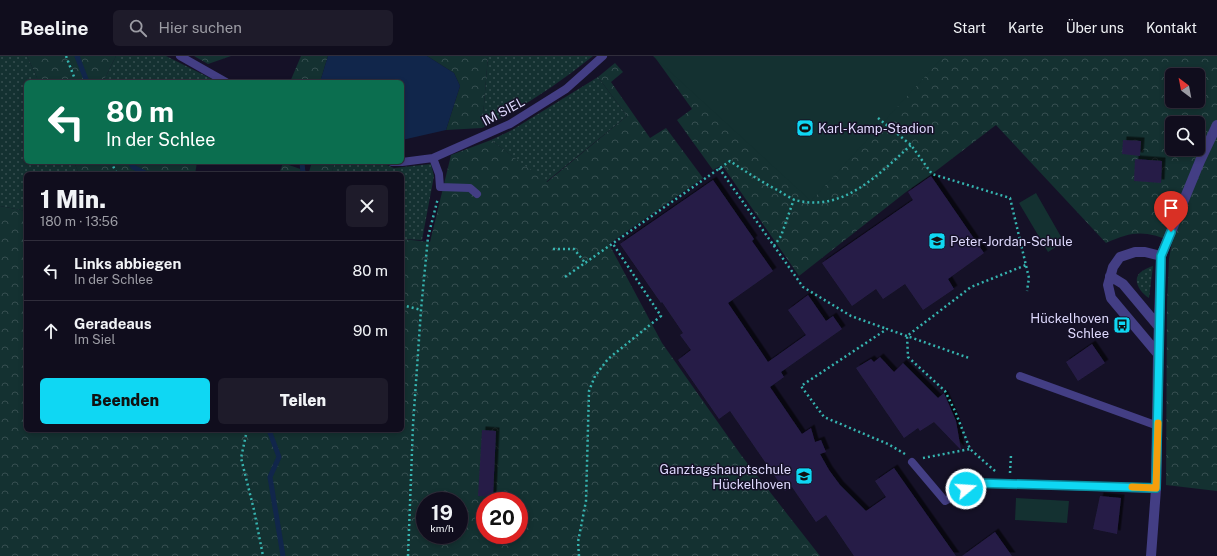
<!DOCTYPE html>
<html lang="de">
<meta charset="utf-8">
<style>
body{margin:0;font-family:"Public Sans",sans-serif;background:#1e1b2a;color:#f1f3f6;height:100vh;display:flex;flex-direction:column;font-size:15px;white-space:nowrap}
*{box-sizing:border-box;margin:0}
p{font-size:13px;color:#9c9ca4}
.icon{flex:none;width:22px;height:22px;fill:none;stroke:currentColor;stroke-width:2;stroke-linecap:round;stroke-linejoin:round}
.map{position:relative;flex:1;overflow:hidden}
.sheet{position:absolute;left:24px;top:116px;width:380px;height:260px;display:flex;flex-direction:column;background:#100d1d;border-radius:6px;box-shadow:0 2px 6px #0003,0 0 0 1px #302d3b}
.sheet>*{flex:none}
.banner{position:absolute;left:24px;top:24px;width:380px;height:84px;border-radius:6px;box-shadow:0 2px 6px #0003,0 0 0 1px #302d3b;background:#0b6e4f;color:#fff;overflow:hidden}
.needle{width:26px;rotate:328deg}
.buttons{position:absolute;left:1165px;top:12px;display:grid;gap:8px}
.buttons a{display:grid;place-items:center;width:40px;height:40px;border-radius:6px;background:#100d1d;box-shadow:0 2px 6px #0003,0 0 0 1px #302d3b;font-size:20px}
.speed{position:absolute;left:416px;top:436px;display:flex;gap:8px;font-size:20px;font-weight:700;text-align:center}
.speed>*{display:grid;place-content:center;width:52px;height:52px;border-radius:50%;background:#100d1d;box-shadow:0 2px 6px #0003,0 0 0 1px #302d3b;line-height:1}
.speed small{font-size:10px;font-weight:400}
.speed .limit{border:6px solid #d22;background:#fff;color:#111}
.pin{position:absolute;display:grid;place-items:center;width:34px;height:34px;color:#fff;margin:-41px -17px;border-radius:50% 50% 50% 0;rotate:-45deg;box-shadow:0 0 4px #0007}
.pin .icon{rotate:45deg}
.me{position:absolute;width:44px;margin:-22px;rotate:72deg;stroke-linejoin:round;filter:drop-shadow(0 0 3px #0008)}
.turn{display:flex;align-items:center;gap:14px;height:84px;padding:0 16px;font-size:18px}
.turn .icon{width:52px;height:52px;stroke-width:2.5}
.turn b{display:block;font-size:28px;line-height:34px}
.round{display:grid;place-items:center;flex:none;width:42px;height:42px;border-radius:6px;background:#1e1b2a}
.head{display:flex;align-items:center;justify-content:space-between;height:68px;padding:0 16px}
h1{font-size:24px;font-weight:800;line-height:30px}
.primary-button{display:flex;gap:8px;margin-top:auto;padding:8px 16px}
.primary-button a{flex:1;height:46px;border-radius:6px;background:#0fd7f3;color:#111;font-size:16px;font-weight:800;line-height:46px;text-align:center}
.primary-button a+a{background:#1e1b2a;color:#f1f3f6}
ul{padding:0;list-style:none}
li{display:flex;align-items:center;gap:12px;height:60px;padding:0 16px;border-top:1px solid #302d3b}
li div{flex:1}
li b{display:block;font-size:15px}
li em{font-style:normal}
header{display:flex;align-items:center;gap:24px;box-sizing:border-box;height:56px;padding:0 20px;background:#100d1d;border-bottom:1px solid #302d3b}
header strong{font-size:19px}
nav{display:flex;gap:22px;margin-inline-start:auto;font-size:14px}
.search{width:280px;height:36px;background:#1e1b2a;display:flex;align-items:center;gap:10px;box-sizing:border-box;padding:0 14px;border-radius:6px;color:#9c9ca4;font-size:15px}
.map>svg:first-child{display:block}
.grass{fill:url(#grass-dots)}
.forest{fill:url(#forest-crowns);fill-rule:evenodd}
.park{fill:#143131}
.water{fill:#11264b}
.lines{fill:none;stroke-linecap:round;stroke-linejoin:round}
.stream{stroke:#11264b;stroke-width:5}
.building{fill:#271e47;filter:url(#shadow)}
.path{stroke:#36b4b0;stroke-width:2.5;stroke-dasharray:2 3;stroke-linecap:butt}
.service{stroke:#433e84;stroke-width:8}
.minor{stroke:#433e84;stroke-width:10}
.route-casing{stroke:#0a8c9e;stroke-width:10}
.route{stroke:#0fd7f3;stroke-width:7}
.slow{stroke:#f59e0b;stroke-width:7}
.labels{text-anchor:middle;stroke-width:3;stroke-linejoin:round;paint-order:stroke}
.street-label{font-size:13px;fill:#ded9fd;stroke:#151127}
.poi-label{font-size:13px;fill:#ded9fd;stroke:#151127;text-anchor:start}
</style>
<header>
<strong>Beeline</strong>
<div class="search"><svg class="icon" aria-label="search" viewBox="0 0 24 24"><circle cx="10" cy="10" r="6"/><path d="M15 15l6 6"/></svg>Hier suchen</div>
<nav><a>Start</a><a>Karte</a><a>Über uns</a><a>Kontakt</a></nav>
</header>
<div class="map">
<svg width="1217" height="500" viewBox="0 0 1217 500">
<defs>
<pattern id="grass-dots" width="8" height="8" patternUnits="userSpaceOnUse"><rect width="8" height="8" fill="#143131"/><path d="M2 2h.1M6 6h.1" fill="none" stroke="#364e50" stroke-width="1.8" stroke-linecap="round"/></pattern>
<pattern id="forest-crowns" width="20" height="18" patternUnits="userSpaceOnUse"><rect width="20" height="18" fill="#143131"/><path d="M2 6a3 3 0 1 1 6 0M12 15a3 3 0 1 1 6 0" fill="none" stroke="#364e50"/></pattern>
<filter id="shadow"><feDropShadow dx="3.5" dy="-3.5" stdDeviation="0" flood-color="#0009"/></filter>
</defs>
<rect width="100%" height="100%" fill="#151127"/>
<!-- grass -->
<path class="grass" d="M0,0H27L39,26H26V106H74L79,118H26V155L0,150Z
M116,0H166L218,26H103Z
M488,0H593C558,28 522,52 482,72Z
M598,21L627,60L546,126L491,84L512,74Z
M335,106H380L394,112L431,108L434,120L422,184L402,183V118H331Z
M1153,210L1149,242C1139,236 1130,221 1144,214C1147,212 1150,211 1153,210Z"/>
<!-- forest -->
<path class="forest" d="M27,0H116L103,26H39Z
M194,0H231L208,8Z
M301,0H328L320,26H290Z
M427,0H488L482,72L446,74L460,30L454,17Z
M654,0H1217V435L1166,429L1167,247L1169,203L1172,186C1146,174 1132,175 1106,187L996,69L932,118L906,136L799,220L722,109L713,114L677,64L692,53ZM1172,19H1198V45H1172ZM1172,67H1198V93H1172Z
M615,7L623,16L611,26L650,82L666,72L703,122L609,188L662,287L741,399L820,500H0V150L26,155V374H402V183L430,186L451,99L491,84L547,126L627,60L598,21ZM425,445H459V479H425ZM485,445H519V479H485Z
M74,106H197L195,118H79Z
M312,106H335L331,118H279L283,107L309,116Z"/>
<!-- park -->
<path class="park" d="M653,0H944L811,145Z
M1036,137L1064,186L1048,196L1019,147Z
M1016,442L1069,445L1067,467L1015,464Z"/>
<!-- water -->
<path class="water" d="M328,0H427L454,17L460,30L446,74L402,84V26H320Z"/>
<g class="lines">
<!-- stream -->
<path class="stream" d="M77,0L87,26
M130,106L133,111L147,118
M302,106L303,118
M269,374L279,401L270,421L283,500"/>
</g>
<!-- building -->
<path class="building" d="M1123,84L1141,85L1140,100L1122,98Z
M1135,103L1162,105L1161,127L1134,125Z
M931,120L984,197L948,223L954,233L923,254L905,228L883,243L876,233L852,250L822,207L913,144L908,136Z
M713,124L754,183L752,185L773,215L728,247L768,306L806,279L788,254L808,239L826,265L833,260L842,273L781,316L784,321L770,331L802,378L811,372L815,386L821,384L826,396L820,398L829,414L840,429L866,455L886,441L875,425L894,412L956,500H854L826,459L816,466L792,431L785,435L730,355L719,363L678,304L691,294L680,279L683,277L662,246L661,247L620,188Z
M1092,288L1105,307L1078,325L1066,306Z
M880,301L894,316L903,307L938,342L944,337L956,365L961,394L934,366L920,375L918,372L904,382L856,312L871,303L874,306Z
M482,374L496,375L493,441L478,440Z
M1100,440L1121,442L1117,478L1093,473Z
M995,476L1012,500H962Z"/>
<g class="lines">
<!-- path -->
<path class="path" d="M66,0L76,26
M878,62L911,89L932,118L1010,142L1029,222L1027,235
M111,106L117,118
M719,112L803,231L851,260L887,273
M774,190L781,180L794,143
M553,193H574L586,208
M565,221L730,105C746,116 762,126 779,135C784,138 790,142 795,144C843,157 879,118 911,89
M402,249L421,254
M247,374L241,402L254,454L263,500
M905,398L888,388L824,361L801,330L887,273L969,302
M923,402L970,393
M995,415L970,393L955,355L945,335L908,301L907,280L971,231L1026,209
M1010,417L1011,399
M408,500L413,369L421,254L428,181L438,142
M579,500L578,486L586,445L589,335L595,320L608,303L661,260L613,188"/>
<!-- service -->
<path class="service" d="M180,0L226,26
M433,102L439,118L440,131L470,132L477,138
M392,106H401
M402,106L433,102L510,68L566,33L603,0
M1020,320L1158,370
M912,406L945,445L977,427L1156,433"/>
<!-- minor -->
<path class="minor" d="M1110,220L1123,228L1159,271
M1158,298L1111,242L1108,229L1113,211L1120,201L1135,196H1145L1161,200
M1151,500L1156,433L1158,298L1161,200L1200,105L1217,69"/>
</g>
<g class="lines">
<!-- route casing -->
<g class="route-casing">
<path id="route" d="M966,433L976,427L1156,432L1161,200L1171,176"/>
</g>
<!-- route -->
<use href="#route" class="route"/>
<!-- slow -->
<path class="slow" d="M1132,431L1156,432L1158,367"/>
</g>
<!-- icons -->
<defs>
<g id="stadium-square" transform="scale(0.9)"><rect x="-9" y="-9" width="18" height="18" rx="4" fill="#0fd7f3" stroke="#151127"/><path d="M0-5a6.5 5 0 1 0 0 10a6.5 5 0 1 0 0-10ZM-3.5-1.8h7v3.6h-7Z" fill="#111"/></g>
<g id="school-square" transform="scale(0.9)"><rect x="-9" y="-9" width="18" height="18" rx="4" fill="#0fd7f3" stroke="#151127"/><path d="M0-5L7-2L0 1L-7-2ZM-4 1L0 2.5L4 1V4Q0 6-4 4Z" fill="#111"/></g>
<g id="bus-square" transform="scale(0.9)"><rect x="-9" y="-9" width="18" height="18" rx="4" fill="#0fd7f3" stroke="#151127"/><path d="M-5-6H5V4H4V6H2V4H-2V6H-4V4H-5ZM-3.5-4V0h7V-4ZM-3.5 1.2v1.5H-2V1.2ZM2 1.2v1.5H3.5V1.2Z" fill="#111"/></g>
</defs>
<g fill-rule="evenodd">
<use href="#stadium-square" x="805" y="72"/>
<use href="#school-square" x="937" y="185"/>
<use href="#bus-square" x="1122" y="269"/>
<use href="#school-square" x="804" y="420"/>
</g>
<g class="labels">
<!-- street labels -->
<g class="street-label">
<text transform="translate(503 55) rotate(-28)" y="5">IM SIEL</text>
</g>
<!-- poi labels -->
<g class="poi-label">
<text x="818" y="77">Karl-Kamp-Stadion</text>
<text x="950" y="190">Peter-Jordan-Schule</text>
<text x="1109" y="267" text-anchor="end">Hückelhoven<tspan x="1109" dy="15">Schlee</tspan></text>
<text x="791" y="418" text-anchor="end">Ganztagshauptschule<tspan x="791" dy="15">Hückelhoven</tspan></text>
</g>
</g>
</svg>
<div class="buttons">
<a><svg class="needle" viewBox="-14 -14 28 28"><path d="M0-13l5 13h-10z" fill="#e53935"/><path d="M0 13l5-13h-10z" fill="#9c9ca4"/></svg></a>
<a><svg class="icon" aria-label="search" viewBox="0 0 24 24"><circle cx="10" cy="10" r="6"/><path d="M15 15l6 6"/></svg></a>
</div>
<div class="speed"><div>19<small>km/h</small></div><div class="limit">20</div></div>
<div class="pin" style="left:1171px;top:176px;background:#d93025"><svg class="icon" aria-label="arrive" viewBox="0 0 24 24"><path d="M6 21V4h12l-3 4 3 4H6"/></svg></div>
<svg class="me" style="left:966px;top:433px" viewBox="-20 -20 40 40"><circle r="17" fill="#0fd7f3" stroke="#fff" stroke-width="3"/><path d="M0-11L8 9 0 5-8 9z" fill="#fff"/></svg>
<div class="banner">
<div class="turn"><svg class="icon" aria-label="left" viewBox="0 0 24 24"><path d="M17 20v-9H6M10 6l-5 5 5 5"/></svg><div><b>80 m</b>In der Schlee</div></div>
</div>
<section class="sheet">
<div class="head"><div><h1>1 Min.</h1><p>180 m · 13:56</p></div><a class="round"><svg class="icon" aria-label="close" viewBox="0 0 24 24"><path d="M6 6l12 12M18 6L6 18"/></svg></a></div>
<ul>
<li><svg class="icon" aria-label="left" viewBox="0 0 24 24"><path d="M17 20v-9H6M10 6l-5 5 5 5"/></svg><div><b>Links abbiegen</b><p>In der Schlee</p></div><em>80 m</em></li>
<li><svg class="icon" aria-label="ahead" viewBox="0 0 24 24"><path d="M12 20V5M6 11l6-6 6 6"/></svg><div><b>Geradeaus</b><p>Im Siel</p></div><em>90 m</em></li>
</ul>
<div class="primary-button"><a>Beenden</a><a>Teilen</a></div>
</section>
</div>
